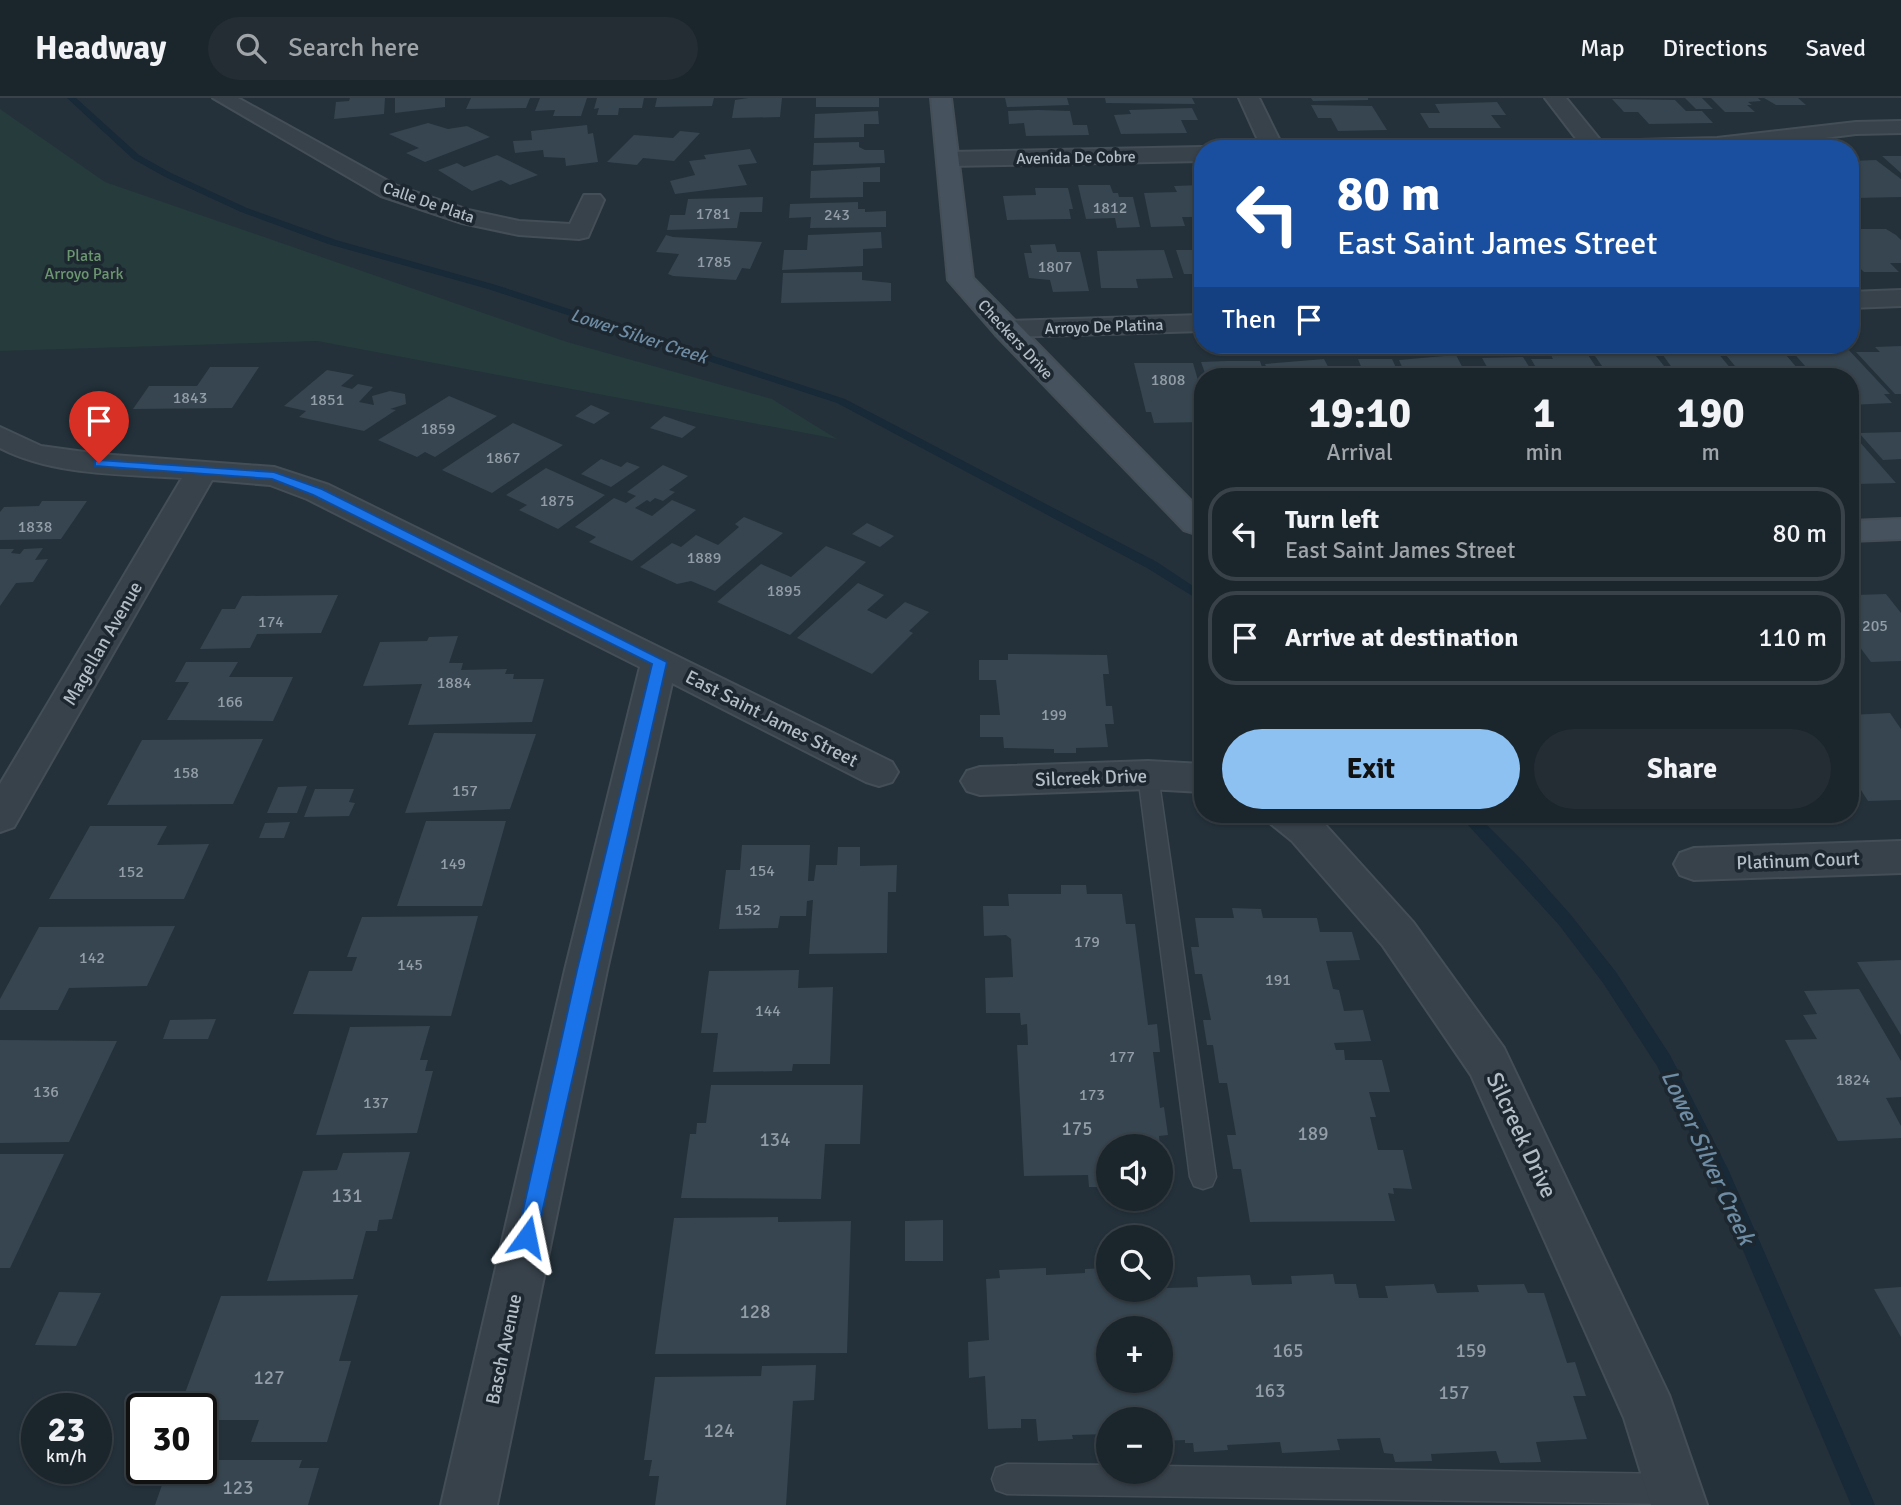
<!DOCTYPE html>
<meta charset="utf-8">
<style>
body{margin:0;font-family:Signika,sans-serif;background:#242d34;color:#f1f3f6;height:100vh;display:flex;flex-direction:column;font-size:26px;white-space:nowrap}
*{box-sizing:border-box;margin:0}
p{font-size:23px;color:#a0a5a9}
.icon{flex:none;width:38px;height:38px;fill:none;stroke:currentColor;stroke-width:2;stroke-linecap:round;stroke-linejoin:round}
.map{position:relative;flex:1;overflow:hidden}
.panel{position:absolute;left:1194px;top:270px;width:665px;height:455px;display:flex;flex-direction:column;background:#1b252c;border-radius:28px;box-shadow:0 2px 5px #0004,0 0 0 2px #394248}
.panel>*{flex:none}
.banner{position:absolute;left:1194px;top:42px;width:665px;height:214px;border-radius:28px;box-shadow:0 2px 5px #0004,0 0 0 2px #394248;background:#1a4fa0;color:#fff;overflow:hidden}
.fabs{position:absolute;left:1096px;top:1036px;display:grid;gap:14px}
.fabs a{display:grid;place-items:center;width:77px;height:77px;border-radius:50%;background:#1b252c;box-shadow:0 2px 5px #0004,0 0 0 2px #394248;font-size:35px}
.speed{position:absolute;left:21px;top:1295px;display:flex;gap:14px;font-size:35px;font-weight:700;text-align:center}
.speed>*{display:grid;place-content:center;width:91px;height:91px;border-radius:50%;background:#1b252c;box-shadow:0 2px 5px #0004,0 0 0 2px #394248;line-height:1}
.speed small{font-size:18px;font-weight:400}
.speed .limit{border:4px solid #111;border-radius:10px;background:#fff;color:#111}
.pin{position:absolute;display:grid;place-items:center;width:60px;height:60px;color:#fff;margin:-72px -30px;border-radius:50% 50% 50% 0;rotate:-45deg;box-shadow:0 0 7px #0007}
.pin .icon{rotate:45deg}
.me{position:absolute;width:77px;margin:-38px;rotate:12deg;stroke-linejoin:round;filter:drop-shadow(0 0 5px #0008)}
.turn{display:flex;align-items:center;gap:24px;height:147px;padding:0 28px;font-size:32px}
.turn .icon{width:91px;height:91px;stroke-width:2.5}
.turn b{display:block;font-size:49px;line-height:60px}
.then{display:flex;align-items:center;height:66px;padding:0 28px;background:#0003;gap:14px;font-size:26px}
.eta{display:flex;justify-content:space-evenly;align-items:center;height:119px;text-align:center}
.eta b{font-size:42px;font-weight:800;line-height:49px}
.button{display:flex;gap:14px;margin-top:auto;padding:14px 28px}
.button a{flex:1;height:80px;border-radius:42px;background:#8dc1f1;color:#111;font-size:28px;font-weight:800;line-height:80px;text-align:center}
.button a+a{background:#242d34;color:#f1f3f6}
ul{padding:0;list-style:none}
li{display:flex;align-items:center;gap:21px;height:94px;margin:0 14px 10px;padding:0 14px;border:4px solid #394248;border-radius:28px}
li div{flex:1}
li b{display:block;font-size:26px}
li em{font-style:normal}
header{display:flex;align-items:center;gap:42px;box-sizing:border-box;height:98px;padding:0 35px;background:#1b252c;border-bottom:2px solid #394248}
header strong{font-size:33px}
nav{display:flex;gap:38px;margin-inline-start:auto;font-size:24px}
.search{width:490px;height:63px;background:#242d34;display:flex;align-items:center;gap:18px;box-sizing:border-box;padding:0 24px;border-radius:38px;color:#a0a5a9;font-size:26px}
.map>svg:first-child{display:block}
.green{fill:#263b3b}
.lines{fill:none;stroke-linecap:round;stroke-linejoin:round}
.stream{fill:#182937;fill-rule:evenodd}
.building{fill:#364550;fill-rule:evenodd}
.lane-casing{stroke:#444e57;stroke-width:3}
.street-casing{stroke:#444e57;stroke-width:4}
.secondary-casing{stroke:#444e57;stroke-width:4}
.lane{fill:#38424b;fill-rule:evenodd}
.street{fill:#38424b;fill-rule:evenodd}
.secondary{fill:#46525d;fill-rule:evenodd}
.route{fill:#1a73e8;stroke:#114b97;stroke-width:2}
.labels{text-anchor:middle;stroke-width:7;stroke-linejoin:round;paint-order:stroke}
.far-street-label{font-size:16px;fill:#b3bdc6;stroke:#1d2730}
.number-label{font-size:16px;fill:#929da7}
.far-park-label{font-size:16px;fill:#6c9670;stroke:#1d2730}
.far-water-label{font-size:18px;font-style:italic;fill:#6e8ca3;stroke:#1d2730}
.street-label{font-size:19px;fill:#b3bdc6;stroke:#1d2730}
.near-number-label{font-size:19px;fill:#929da7}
.near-street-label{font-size:23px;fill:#b3bdc6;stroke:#1d2730}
.near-water-label{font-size:24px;font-style:italic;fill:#6e8ca3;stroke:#1d2730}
</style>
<header>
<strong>Headway</strong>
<div class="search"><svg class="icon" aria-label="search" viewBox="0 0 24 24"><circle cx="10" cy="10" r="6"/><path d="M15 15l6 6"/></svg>Search here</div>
<nav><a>Map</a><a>Directions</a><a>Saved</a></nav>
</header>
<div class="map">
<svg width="1901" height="1407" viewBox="0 0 1901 1407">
<rect width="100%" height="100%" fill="#24313a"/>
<!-- green -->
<path class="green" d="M0,11L105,84L567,244L772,301L837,341L317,243L0,253Z"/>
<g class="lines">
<!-- stream -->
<path class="stream" d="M67,0H76L139,57L171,75L247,110L336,142L496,187L845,301L1157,464L1202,494V504L1147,470L837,305L488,191L328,146L241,114L165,79L133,61Z
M1458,716H1476L1523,763L1571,817L1616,874L1670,957L1728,1071L1875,1407H1851L1714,1084L1657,968L1603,885L1559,827Z"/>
</g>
<!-- building -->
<path class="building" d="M350,0H385L384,16L334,21L336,4L349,3Z
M395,0H445V9L395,15Z
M471,0H530L526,10L466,11Z
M540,0H587L581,18H553L555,12L535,13Z
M597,0H644L642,10H619L618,17H597L599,10L594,11Z
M657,0H714L712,8L655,9Z
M748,0H782L780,19L732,20L735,2Z
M816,0H879V9H816Z
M1005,0H1067L1069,7L1007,9Z
M1105,0H1192L1195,6L1106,5Z
M1311,0H1368V2L1313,3Z
M1685,0H1702L1713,11H1696Z
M1711,0H1758L1761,3L1748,4L1752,7H1747L1755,14H1725Z
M1764,0H1798L1806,7H1776Z
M1612,1L1675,2L1686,13H1702L1713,25L1649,26L1638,14H1624Z
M1497,4L1506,17H1491L1501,30H1429L1420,15H1440L1435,6Z
M1311,7L1372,8L1387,32L1338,33L1331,20H1318Z
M1192,10L1198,22H1181L1187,35L1121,36L1114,17L1131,16L1129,12Z
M1038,12L1070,13L1073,27H1087L1089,37L1026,38L1024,25L1009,26L1008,13Z
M878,13L879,26H864V39L814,40L815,16Z
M428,25L448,31L467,28L490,39L425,64L406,55L419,50L389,36Z
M587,27L588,36L593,35L598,64L566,68L565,60L544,59L543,52L515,55L513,43L532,42L531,33Z
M680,33L700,35L674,63L643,60L637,67L607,64L634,37L673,40Z
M859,44V49L865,52H884L885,65L813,67L814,45Z
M750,51L757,65L738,67L747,87L675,96L670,83L695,77L689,63L706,61L704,57Z
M497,57L538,77L510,87L501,82L472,93L438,72L457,65L464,69Z
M1882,58H1901V75Z
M1876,62L1901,81V99L1855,100L1850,96V70H1853L1850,63Z
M880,69V84H863V99L810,100L811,73Z
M1078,87H1110L1113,95H1118L1119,99H1133L1140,129L1117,130L1115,120L1086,121Z
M1202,87V119H1182L1185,128L1151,129L1144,95L1177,94L1174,88Z
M1035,90H1068L1073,111H1069L1071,121L1007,122L1003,98L1036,97Z
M763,99L762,114H740L737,130L667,132L670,117H685L688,101Z
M858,104V111H865V114L886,113V129L810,130L811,119L789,120L790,106Z
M1850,131H1886L1896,137L1901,142V165H1890L1899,174H1864L1850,161Z
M881,134L882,150L863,151V168L782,172L784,152H807L808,137Z
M666,137L673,139L762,144L750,171L742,170L736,182L673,178L668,176L679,156L656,154Z
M1055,146L1057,154H1080L1089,193L1053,194L1050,182L1029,180L1024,155H1032L1030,147Z
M1164,152L1173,180L1136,181L1138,190H1101L1097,153Z
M1176,152H1202V180L1198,181L1196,176H1184Z
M862,174V182L891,185V203L781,205L783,175Z
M1901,248V296H1895L1856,254H1880L1875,249Z
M1846,249L1890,296H1884L1892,305L1850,307V278H1814L1790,251Z
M1780,250L1804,278H1743L1726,257L1749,256L1745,251Z
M1652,253L1672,278H1609L1595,258Z
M1660,253L1717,254L1737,278H1678Z
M1586,254L1602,278H1541L1531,261H1553L1550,255Z
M1456,257L1467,278H1406L1399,262Z
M1523,259L1535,278H1478L1491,276L1482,260Z
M1324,261L1333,278H1270L1265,266Z
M1358,261H1392L1400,278H1357L1353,271H1362Z
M1227,263H1260L1265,278H1206L1201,264Z
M1134,265H1193L1202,296V324L1154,325L1151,314H1146Z
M210,269H259L232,310L133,311L149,288H197Z
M327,272L354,277L341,288L352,291L358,286L373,289L359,304L374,307L372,298L390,293L405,296L406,306L390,311L396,312L364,333L299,319L306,313L284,308Z
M449,298L497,318L435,359L425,354L417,359L378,342Z
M591,307L610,315L594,326L575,318Z
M664,318L696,329L682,340L650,330Z
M513,325L563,347L492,395L442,372Z
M1850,333L1896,385L1857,386L1850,382Z
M1901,334V361L1883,362L1859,335Z
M601,361L621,369L627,364L640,369L611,389L581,376Z
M663,367L688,378L669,392L675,394L663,403L655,400L650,404L647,402L635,410L652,418L672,402L696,412L632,463L589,444L596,439L575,429L614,400L626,405L636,398L627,394Z
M546,370L605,397L558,431L519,412L527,407L506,397Z
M42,403H87L61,441L0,442V414L4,409L39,408Z
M744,419L783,435L715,493L691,483L677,486L640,469L672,445L681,449L696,437L718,447L739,429L735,426Z
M867,425L894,438L880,449L852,436Z
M826,448L866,464L790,537L717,504L761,466L791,479Z
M43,450L35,462L48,461L33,484L16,485L0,508V451H14L11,455L20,456L24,451Z
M858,485L884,497L867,512L886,521L905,504L929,514L909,533L913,535L872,576L797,540Z
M1850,490L1857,497L1886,496L1901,515V563L1871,564L1853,540H1850Z
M338,497L321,535L257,536L250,550L200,551L222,511H235L242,498Z
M458,538L449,565H463L461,572L507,571L505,576H514L513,581H544L532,624L408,627L422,586L363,588L380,544L427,543L429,539Z
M1008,556L1107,557L1109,576H1103L1106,608H1112L1114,626H1105L1108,649L1076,650V655H1054V651L1004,650L1003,639H980V617H1000L996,582H979V562H1008Z
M186,564H238L229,579H293L273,623L167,622L189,584H175Z
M1890,615L1901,631V702L1868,703L1850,675V617Z
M434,635L536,636L510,711L405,715Z
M263,641L233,706L107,707L142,642Z
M307,688L297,715H267L278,689Z
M315,691H354L349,704L355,705L349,718L304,719Z
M426,723H506L482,808H397Z
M290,724L284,740H259L265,725Z
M90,728H167L157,747L209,746L184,801H49Z
M742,747H810L808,783H814L816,767H837L838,749H860V768L897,767L896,794H888L887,855L809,856L813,802L807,803L806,818H780L778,830L719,831L726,772H740Z
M1061,787H1086L1087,796H1122L1126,826H1135L1148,927L1157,926L1160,954H1153L1160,1010L1164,1009L1168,1037L1159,1038L1160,1048H1108V1089H1089L1088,1077L1024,1078L1017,947H1028L1027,926L1021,927L1020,915H986L985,880L1013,879L1011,841L1006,837L984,838L983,808H1009L1008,796H1061Z
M1232,810L1261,811L1263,820H1317L1320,834H1352L1360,862L1326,863L1333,891L1339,892L1344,913L1363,912L1371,943L1334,945L1336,952H1344L1345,962H1382L1390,994H1369L1376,1019H1370L1378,1052H1403L1412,1091L1393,1090L1394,1096L1388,1095L1395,1123L1250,1124L1241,1071H1233L1227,1037H1236L1227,985H1219L1213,947H1207L1203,922H1211L1202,876H1195L1191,849H1199L1195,820H1234Z
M478,818L451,918L293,916L309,873H352L357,859H347L362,819Z
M175,828L147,888L69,890L58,912H0V901L39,829Z
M1901,862V937L1857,864Z
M799,872L798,890L833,889L830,966H793L792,973L713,974L718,935H701L709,873Z
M1859,891L1901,963V999L1886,1000L1901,1028V1040L1838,1043L1785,942L1817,941L1803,917L1817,916L1804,893Z
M216,921L208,941H163L170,922Z
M430,928L420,962H428L425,973H433L417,1035L316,1037L350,929Z
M0,942L117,943L69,1044L0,1045Z
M711,987H863L860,1046H825L821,1101L681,1100L690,1036H696L697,1025H706Z
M410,1054L392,1121L379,1122L377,1133H366L353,1181L267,1183L303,1073L337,1072L343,1055Z
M0,1056H64L10,1170H0Z
M778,1119V1124L851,1123L847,1255L655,1256L674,1120Z
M943,1122V1163H905V1123Z
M1046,1170V1177L1085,1175V1171L1108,1170V1192L1198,1189L1197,1179L1250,1177L1252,1187L1292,1186L1291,1178L1333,1176L1335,1186H1356L1359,1200H1388L1385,1188L1434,1186L1437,1195L1479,1194L1477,1187L1524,1186L1528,1195H1544L1567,1265L1575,1264L1586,1298H1573L1587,1341L1536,1344L1541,1364L1500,1365L1496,1353L1431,1356L1432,1363L1395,1364L1393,1356L1384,1355L1380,1340L1337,1341L1340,1352L1282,1355L1280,1344L1227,1347L1228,1352L1194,1354L1193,1345H1185V1342L1160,1343V1321H1108V1336L1072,1337L1073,1341L1038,1343L1036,1321H1021V1330L988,1331L985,1278L969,1280L968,1244L989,1242L986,1181L1000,1180L999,1172ZM1108,1230H1160V1283H1108Z
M1901,1189V1239L1874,1191Z
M59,1194L101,1195L76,1248L35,1247Z
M358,1197L339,1263H351L327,1344H251L259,1322H201V1311H191L196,1295H185L221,1198Z
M816,1267L814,1302L793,1303L786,1407H655L659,1378H649L652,1362H644L655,1279L761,1278L762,1268Z
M201,1362H302L299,1370H319L308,1407H155L168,1370H201Z"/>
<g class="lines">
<!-- lane casing -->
<g class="lane-casing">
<path id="lane" d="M1148,669L1155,672L1158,677L1216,1079L1212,1088L1203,1091L1194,1088L1190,1079L1138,677L1141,672Z
M1007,1366L1108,1367V1374H1160V1368L1673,1376L1684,1380L1688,1391L1684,1402L1673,1406L1007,1396L996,1392L992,1381L996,1370Z"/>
</g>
<!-- street casing -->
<g class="street-casing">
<path id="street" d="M213,0H238L397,88L468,112L519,123L570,126L584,97H600L604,102L588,139L579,141L519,137L462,125L381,98Z
M1239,0H1259L1284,51H1262Z
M1545,0H1566L1601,43L1717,40L1856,24L1901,23V35L1856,36L1740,51H1512L1523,44L1578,43Z
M1202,49L1208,51H1202V63L949,68L938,61L949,54Z
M1901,192V208L1850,210V194Z
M1202,217V233L1005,239L996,237L992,231L996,225L1005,223Z
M0,329L41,348L99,356L274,369L329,387L892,664L898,674L892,684L879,688L866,684L672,585L607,872L497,1407H441L565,872L640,569L307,401L270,387L212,382L14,729L0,734V686L182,380C123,376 54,378 0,350Z
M1148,663L1202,666V694L1148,691L980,697L967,693L961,683L967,673L980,669Z
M1266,716H1312L1320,721L1413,824L1504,950L1669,1297L1707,1407H1651L1624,1320L1471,977L1383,848L1292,743L1271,726Z
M1901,743V775L1694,782L1680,777L1674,766L1680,755L1694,750Z"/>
</g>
<!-- secondary casing -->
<g class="secondary-casing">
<path id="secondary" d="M931,0H951L973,180L1202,414V438L1184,432L996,237L948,182Z
M1901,421V441L1850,443V423Z"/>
</g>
<!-- lane -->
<use href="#lane" class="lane"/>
<!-- street -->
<use href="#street" class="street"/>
<!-- secondary -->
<use href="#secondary" class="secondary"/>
</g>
<!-- route -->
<path class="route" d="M99,362L274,374L322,391L667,564L535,1146L527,1149L520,1146L517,1139L577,872L652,566L313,397L272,381L95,368V363Z"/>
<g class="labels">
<!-- far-street labels -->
<g class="far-street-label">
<text transform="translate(1076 59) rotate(-1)" y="6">Avenida De Cobre</text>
<text transform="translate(429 104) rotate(19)" y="6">Calle De Plata</text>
<text transform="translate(1104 228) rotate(-2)" y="6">Arroyo De Platina</text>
<text transform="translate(1016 241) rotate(47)" y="6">Checkers Drive</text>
</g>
<!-- number labels -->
<g class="number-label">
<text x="1110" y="115">1812</text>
<text x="713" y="121">1781</text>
<text x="837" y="122">243</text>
<text x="714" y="169">1785</text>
<text x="1055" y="174">1807</text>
<text x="1168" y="287">1808</text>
<text x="190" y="305">1843</text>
<text x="327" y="307">1851</text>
<text x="438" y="336">1859</text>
<text x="503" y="365">1867</text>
<text x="557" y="408">1875</text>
<text x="35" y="434">1838</text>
<text x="704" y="465">1889</text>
<text x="784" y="498">1895</text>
<text x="271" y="529">174</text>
<text x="1875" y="533">205</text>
<text x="454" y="590">1884</text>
<text x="230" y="609">166</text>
<text x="1054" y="622">199</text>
<text x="186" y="680">158</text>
<text x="465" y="698">157</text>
<text x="453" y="771">149</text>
<text x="762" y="778">154</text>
<text x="131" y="779">152</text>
<text x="748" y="817">152</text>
<text x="1087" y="849">179</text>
<text x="92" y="865">142</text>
<text x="410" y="872">145</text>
<text x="1278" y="887">191</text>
<text x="768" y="918">144</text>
<text x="1122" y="964">177</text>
<text x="1853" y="987">1824</text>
<text x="46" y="999">136</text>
<text x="1092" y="1002">173</text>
<text x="376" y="1010">137</text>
</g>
<!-- far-park labels -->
<g class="far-park-label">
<text x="84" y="163">Plata<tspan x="84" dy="18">Arroyo Park</tspan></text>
</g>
<!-- far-water labels -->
<g class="far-water-label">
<text transform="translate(639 238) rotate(18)" y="6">Lower Silver Creek</text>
</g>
<!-- street labels -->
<g class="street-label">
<text transform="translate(102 545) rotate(-60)" y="7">Magellan Avenue</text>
<text transform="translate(772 620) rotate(27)" y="7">East Saint James Street</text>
<text transform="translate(1091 679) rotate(-2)" y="7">Silcreek Drive</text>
<text transform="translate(1798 762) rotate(-2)" y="7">Platinum Court</text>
<text transform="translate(503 1251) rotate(-78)" y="7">Basch Avenue</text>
</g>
<!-- near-number labels -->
<g class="near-number-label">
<text x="1077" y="1037">175</text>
<text x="1313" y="1042">189</text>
<text x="775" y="1048">134</text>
<text x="347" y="1104">131</text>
<text x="755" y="1220">128</text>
<text x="1288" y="1259">165</text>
<text x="1471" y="1259">159</text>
<text x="269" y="1286">127</text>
<text x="1270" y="1299">163</text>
<text x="1454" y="1301">157</text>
<text x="719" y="1339">124</text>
<text x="238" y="1396">123</text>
</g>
<!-- near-street labels -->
<g class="near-street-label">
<text transform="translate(1522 1037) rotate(65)" y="8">Silcreek Drive</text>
</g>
<!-- near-water labels -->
<g class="near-water-label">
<text transform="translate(1708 1059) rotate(65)" y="8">Lower Silver Creek</text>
</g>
</g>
</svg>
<div class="fabs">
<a><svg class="icon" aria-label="sound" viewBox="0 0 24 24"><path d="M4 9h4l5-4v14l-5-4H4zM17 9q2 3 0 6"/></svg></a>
<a><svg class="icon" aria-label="search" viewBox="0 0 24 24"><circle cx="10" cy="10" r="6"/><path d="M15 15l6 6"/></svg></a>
<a>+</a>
<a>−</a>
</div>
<div class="speed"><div>23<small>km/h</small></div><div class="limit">30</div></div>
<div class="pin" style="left:99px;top:365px;background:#d93025"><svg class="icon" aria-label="arrive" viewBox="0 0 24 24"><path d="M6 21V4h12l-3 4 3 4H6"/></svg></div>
<svg class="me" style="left:527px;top:1139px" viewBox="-20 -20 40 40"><path d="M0-17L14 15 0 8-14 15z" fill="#1a73e8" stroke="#fff" stroke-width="4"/></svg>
<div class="banner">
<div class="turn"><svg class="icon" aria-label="left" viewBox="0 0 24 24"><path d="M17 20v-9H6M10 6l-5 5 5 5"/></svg><div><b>80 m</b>East Saint James Street</div></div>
<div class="then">Then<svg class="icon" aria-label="arrive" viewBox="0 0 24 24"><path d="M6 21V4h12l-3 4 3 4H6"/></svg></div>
</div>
<section class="panel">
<div class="eta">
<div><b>19:10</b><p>Arrival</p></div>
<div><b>1</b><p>min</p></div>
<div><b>190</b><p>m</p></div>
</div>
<ul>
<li><svg class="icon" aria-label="left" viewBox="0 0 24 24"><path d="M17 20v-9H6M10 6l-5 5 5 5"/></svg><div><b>Turn left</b><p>East Saint James Street</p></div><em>80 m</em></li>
<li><svg class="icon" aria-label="arrive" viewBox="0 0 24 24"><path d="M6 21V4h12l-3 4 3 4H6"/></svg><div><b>Arrive at destination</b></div><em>110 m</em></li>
</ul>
<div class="button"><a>Exit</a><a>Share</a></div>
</section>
</div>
